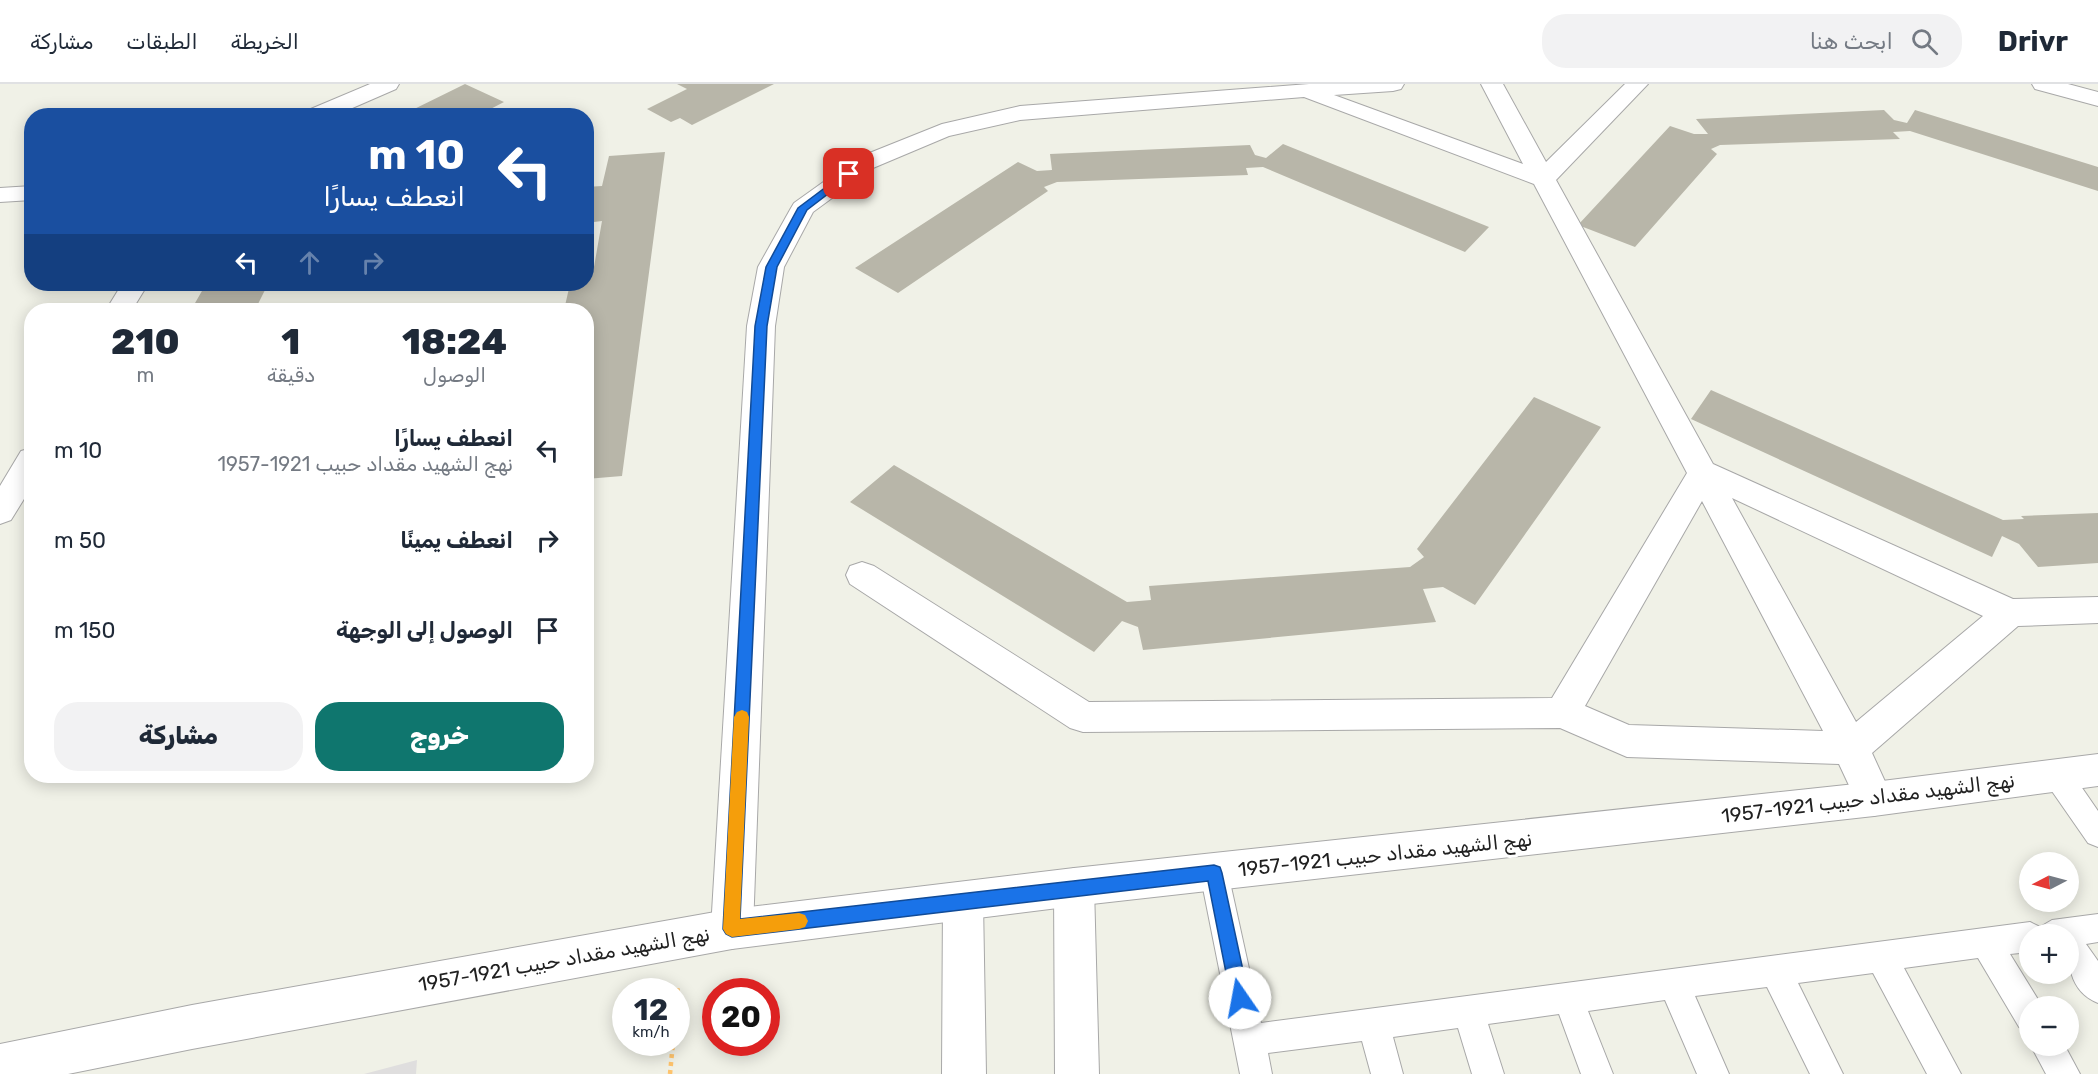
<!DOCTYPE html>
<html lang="ar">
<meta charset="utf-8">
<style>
body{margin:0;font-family:Rubik,Cairo,sans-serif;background:#f2f2f3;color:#1f2937;direction:rtl;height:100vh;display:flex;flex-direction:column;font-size:22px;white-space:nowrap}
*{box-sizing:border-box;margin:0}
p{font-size:20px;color:#747a83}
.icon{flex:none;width:33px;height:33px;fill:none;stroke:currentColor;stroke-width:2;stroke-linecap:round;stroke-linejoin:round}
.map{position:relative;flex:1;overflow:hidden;direction:ltr}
.drawer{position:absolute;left:24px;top:219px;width:570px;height:480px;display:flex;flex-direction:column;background:#fff;border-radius:24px;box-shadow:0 3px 15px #0003;direction:rtl}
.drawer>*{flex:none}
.top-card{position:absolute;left:24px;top:24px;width:570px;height:183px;border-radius:24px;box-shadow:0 3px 15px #0003;direction:rtl;background:#1a4fa0;color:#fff;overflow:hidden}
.needle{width:39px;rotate:264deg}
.tools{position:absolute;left:2019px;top:768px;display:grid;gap:12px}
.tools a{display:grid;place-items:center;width:60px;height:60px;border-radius:50%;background:#fff;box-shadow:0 3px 15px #0003;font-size:30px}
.speed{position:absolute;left:612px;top:894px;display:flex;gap:12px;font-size:30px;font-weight:700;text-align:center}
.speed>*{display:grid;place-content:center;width:78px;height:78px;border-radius:50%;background:#fff;box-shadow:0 3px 15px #0003;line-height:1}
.speed small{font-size:15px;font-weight:400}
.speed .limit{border:9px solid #d22;background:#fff;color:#111}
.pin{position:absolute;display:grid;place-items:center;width:51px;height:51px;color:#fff;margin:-26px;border-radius:12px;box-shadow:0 3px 9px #0006}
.me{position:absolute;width:66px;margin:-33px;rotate:348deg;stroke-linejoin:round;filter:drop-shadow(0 0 4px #0008)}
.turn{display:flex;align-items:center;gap:21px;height:126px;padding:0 30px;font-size:27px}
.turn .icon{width:78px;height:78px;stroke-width:2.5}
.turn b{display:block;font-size:42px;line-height:51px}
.lanes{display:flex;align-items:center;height:57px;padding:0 30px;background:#0003;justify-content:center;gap:30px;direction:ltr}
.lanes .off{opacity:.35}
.eta{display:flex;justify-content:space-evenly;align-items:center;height:102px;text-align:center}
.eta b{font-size:36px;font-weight:800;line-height:42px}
.action{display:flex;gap:12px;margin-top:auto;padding:12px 30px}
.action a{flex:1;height:69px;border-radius:24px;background:#0f766e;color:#fff;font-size:24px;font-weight:800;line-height:69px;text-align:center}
.action a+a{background:#f2f2f3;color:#1f2937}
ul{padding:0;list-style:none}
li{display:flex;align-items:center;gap:18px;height:90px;padding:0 30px}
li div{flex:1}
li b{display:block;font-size:22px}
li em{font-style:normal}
header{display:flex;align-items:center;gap:36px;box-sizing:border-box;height:84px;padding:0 30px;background:#fff;border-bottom:2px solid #e0e1e3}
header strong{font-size:28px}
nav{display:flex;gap:33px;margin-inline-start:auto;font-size:21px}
.search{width:420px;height:54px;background:#f2f2f3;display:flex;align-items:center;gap:15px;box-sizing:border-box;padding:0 21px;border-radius:24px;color:#747a83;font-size:22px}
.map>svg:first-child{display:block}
.residential{fill:#dfdede}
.building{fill:#b8b6a9}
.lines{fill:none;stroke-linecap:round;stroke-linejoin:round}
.service-casing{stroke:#a8a8a8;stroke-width:2}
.minor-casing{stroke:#a8a8a8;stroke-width:2}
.tertiary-casing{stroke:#a8a8a8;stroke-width:2}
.path{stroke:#fec36c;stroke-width:4.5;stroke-dasharray:4 4;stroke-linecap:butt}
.service{fill:#fff;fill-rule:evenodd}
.minor{fill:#fff;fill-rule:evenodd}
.tertiary{fill:#fff;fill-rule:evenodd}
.route{fill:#1a73e8;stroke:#114b97;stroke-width:1.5}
.slow{fill:#f59e0b}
.labels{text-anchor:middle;stroke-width:6;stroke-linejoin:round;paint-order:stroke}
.near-street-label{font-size:20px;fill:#212121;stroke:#fff}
</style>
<header>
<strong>Drivr</strong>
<div class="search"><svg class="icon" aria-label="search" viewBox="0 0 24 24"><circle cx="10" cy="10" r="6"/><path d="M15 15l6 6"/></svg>ابحث هنا</div>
<nav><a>الخريطة</a><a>الطبقات</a><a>مشاركة</a></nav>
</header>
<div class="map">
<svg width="2098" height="990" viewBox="0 0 2098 990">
<rect width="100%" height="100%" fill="#f0f1e7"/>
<!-- residential -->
<path class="residential" d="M417,976L416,990H364Z"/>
<!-- building -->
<path class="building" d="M465,0L504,18L477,32H400Z
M677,0H774L692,41L680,34L671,38L647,25L687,5Z
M1884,26L1894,36L1907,39L1915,26L2098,83V107L1910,47L1893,48L1900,55L1720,61L1711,65L1717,70L1635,163L1578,141L1670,42L1694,50H1708L1696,35Z
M1283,60L1489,143L1465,168L1263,83L1246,84L1248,91L1057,98L1044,103L1048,107L898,209L855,184L1018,78L1037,87L1052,86L1050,70L1250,61L1255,71L1266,74Z
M665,68L622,392L586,395L588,236H586V226H564L570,200H586V183H594L602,137L586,139V103L602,102L609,72Z
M206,200H268L255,226H191Z
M1711,306L2003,436L2024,435L2021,432L2098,429V479L2038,483L2019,460L2002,452L1992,473L1691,335Z
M1534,313L1601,343L1475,521L1443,503L1423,505L1436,538L1143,566L1138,543L1122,537L1094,568L850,418L894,381L1127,518L1151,516L1149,502L1410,483L1424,473L1417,465Z"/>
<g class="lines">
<!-- service casing -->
<g class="service-casing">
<path id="service" d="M2057,679L2067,682L2098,727V763L2088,759L2047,700L2043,691L2047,682Z
M1214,775L1224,779L1228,789L1261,939L2030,838L2040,843L2052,836L2098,830V858L2086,860L2098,877V919C2068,907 2068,878 2068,850H2030V868L2010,870L2042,922H2030V947L2019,943L1978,874L1904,884L1961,990H1927L1873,889L1798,899L1843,990H1810L1767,903L1695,912L1729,990H1697L1665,916L1588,927L1613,990H1581L1559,930L1488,940L1504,990H1472L1458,944L1393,953L1403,990H1371L1362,957L1268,969L1272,990H1240L1200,789L1204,779Z
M2031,962H2065L2080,990H2046Z"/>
</g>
<!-- minor casing -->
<g class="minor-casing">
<path id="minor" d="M370,0H399L396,5L334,32H303L306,27Z
M1309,0H1404L1401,5L1393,7L1334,11L1523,80L1481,0H1503L1546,78L1625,0H1648L1556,96L1713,380L2013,515L2098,513V539L2018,542L1872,669L1893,715L1887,727L1874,732L1861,727L1839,680L1627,673L1560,644L1083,648L1070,644L850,500L846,491L850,482L862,478L874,482L1089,618L1552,614L1687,389L1534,100L1304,13L1020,36L949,52L873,84L813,128L784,183L775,242L753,845L746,859L732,865L718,859L711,845L747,242L758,183L791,124L794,119L857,74L942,40L1020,22ZM1732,414L1983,532L1856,638ZM1702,417L1823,647L1629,641L1585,622Z
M2032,0H2068L2098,8V22L2035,5Z
M32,102V116L0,118V104Z
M122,200H148L132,226H106Z
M32,364V402L11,436L0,440V402L21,367Z
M1074,784L1088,790L1094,803L1099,990H1055L1054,803L1060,790Z
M963,799L977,804L983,818L986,990H942L943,818L949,804Z"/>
</g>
<!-- tertiary casing -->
<g class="tertiary-casing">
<path id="tertiary" d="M2098,670V702L1874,732L1074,822L732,865L192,965L68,990H0V960L192,921L732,825L1074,784L1874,698Z"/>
</g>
<!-- path -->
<path class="path" d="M676,916L678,902
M670,990L673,958"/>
<!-- service -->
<use href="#service" class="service"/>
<!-- minor -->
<use href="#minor" class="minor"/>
<!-- tertiary -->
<use href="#tertiary" class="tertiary"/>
</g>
<!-- route -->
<path class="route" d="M846,88L854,90L807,126L777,183L767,242L740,835L1214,781L1220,783L1222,789L1249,914L1246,921L1240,923L1234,921L1231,914L1208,797L732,853L726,850L723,845L755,242L766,183L798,124Z"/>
<!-- slow -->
<path class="slow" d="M742,626L747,628L749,633L740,835L799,829L805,831L808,837L805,843L799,845L732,853L726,850L723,845L734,633L737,628Z"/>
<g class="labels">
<!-- near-street labels -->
<g class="near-street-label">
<text transform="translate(1868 714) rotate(-7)" y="7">نهج الشهيد مقداد حبيب 1921-1957</text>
<text transform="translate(1385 770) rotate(-6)" y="7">نهج الشهيد مقداد حبيب 1921-1957</text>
<text transform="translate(564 875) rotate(-10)" y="7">نهج الشهيد مقداد حبيب 1921-1957</text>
</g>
</g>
</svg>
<div class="tools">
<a><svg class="needle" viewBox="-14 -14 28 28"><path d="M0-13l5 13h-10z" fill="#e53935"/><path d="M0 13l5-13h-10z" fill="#747a83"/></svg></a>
<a>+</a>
<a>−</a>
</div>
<div class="speed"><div>12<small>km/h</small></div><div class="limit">20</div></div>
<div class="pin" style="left:849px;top:90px;background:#d93025"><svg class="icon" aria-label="arrive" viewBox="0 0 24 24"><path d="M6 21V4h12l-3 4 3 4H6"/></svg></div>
<svg class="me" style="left:1240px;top:914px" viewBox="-20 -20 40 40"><circle r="19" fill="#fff"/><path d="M0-13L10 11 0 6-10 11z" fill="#1a73e8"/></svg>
<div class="top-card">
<div class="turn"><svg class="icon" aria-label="left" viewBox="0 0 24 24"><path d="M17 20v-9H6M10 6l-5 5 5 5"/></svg><div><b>10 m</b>انعطف يسارًا</div></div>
<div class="lanes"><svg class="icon" aria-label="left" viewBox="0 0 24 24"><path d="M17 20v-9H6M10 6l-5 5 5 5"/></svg><svg class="icon off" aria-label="ahead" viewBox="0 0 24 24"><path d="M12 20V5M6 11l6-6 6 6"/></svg><svg class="icon off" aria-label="right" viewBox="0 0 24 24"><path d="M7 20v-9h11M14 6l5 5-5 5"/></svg></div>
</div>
<section class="drawer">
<div class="eta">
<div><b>18:24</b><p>الوصول</p></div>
<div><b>1</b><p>دقيقة</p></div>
<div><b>210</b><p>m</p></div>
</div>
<ul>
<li><svg class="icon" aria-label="left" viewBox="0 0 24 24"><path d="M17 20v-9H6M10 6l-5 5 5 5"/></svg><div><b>انعطف يسارًا</b><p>نهج الشهيد مقداد حبيب 1921-1957</p></div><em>10 m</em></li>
<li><svg class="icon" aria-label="right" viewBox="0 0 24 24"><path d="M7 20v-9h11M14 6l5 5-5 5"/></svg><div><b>انعطف يمينًا</b></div><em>50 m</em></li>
<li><svg class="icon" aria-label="arrive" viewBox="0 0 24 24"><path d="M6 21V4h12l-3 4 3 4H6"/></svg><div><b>الوصول إلى الوجهة</b></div><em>150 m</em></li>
</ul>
<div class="action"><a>خروج</a><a>مشاركة</a></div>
</section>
</div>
